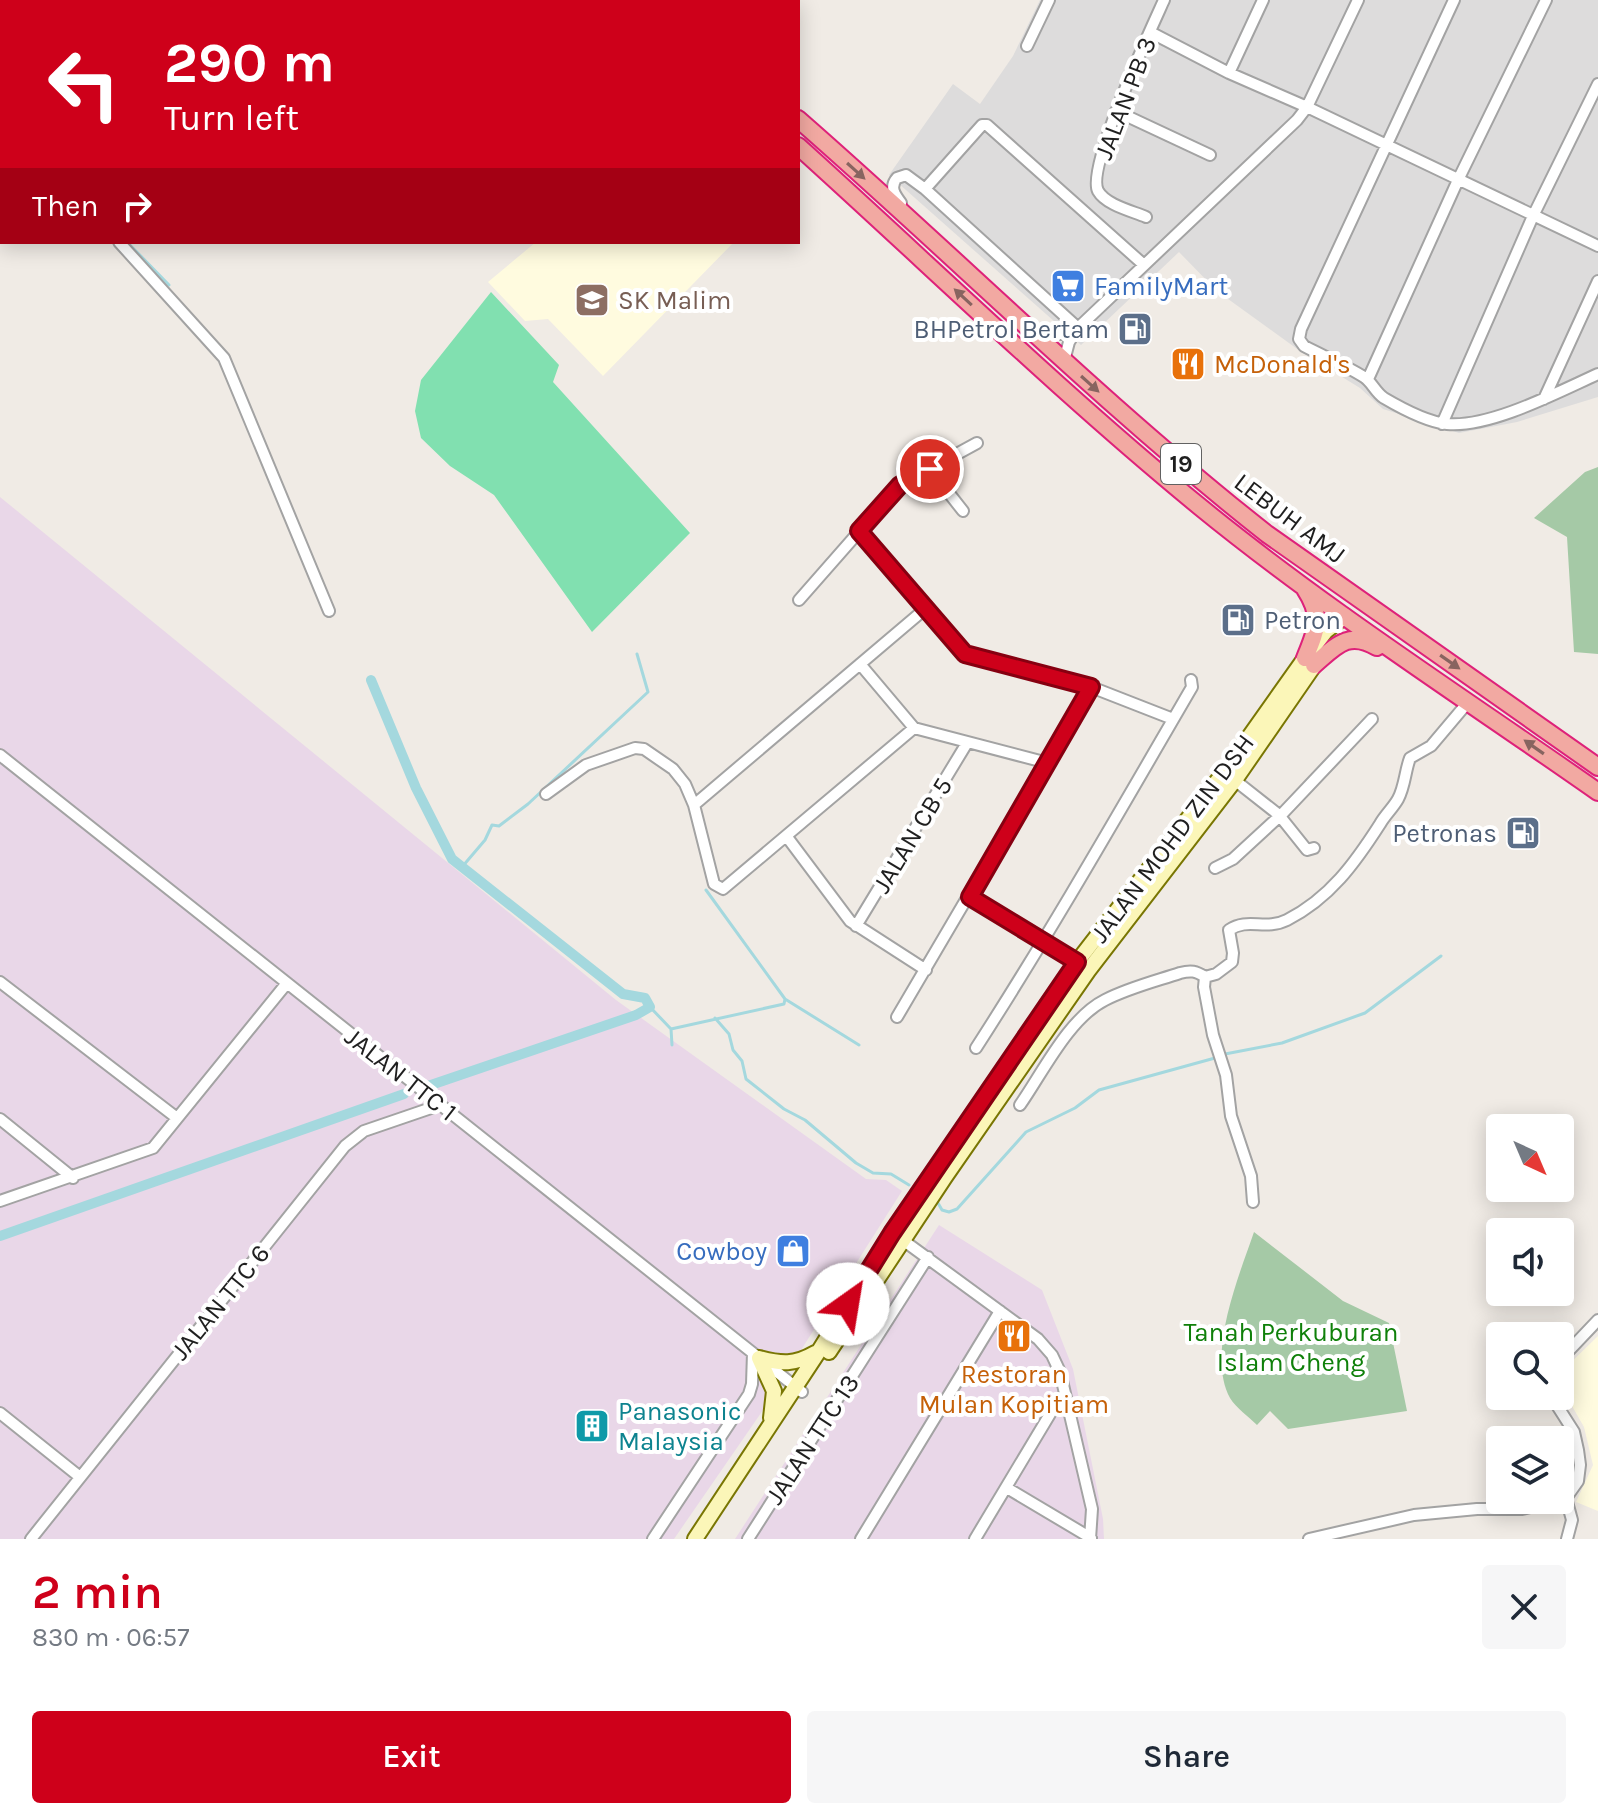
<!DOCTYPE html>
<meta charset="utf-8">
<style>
body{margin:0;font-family:Karla,sans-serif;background:#f6f6f7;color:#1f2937;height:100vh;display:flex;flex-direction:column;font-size:30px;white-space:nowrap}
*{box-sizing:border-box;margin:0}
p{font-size:26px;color:#747a83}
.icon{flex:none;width:44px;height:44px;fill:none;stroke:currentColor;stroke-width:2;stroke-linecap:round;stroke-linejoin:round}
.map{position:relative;height:1539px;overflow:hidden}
.panel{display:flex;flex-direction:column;background:#fff;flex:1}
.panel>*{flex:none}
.guide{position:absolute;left:0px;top:0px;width:800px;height:244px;box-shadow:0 4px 20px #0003;background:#ce001a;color:#fff;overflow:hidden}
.needle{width:52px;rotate:136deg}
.tools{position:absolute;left:1486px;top:1114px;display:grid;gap:16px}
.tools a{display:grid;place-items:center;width:88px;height:88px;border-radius:8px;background:#fff;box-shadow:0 4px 20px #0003;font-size:40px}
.pin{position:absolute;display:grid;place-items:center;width:68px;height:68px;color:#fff;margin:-34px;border:4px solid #fff;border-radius:50%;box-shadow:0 2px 8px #0007}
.me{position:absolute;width:88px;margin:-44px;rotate:32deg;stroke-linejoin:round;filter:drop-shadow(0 0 6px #0008)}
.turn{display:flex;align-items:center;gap:28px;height:168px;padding:0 32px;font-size:36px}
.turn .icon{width:104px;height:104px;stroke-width:2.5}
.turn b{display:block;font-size:56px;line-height:68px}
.then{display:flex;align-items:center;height:76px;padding:0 32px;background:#0003;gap:16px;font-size:30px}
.round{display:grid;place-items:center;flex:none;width:84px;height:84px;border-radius:8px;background:#f6f6f7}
.head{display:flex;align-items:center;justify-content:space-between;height:136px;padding:0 32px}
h1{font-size:48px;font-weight:600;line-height:60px;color:#ce001a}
.action{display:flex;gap:16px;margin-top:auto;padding:16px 32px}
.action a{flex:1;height:92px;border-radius:8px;background:#ce001a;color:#fff;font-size:32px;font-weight:600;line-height:92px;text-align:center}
.action a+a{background:#f6f6f7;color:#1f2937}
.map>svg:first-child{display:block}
.residential{fill:#dddcdc}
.industrial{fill:#e9d7e8}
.education{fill:#fffbdf}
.cemetery{fill:#a5c9a6}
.pitch{fill:#81e0b0}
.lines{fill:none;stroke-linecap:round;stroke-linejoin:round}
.stream{stroke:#a4d8de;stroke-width:3}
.canal{stroke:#a4d8de;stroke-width:10}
.minor-casing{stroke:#a3a3a3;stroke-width:14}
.secondary-casing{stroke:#797603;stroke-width:18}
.trunk-casing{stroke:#de227a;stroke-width:20}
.minor{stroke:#fff;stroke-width:10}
.secondary{stroke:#fbf6b8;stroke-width:14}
.trunk{stroke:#f2a9a2;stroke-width:16}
.oneway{fill:#886460}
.route-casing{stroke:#860011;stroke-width:20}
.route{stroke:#ce001a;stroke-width:14}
.labels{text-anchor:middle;stroke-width:8;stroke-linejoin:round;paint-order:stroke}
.shield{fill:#fff;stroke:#626262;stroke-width:2}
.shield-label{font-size:24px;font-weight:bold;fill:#1f1f1f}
.street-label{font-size:26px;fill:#1f1f1f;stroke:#fff}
.shop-label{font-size:26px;fill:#366cbe;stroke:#fff;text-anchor:start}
.education-label{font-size:26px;fill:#785e54;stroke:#fff;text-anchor:start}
.service-label{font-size:26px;fill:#4e5e75;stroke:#fff;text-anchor:end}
.food-label{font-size:26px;fill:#c56008;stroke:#fff;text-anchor:start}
.park-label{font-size:26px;fill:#0f800a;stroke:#fff}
.culture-label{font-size:26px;fill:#0d838f;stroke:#fff;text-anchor:start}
</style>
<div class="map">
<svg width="1598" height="1539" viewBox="0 0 1598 1539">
<rect width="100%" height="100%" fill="#f0ebe5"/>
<!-- residential -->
<path class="residential" d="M1040,0H1598V397L1517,422L1459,433L1383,409L1360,388L1300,351L1217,291L1179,252L1081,345L889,175L953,84L980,104L1013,56Z"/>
<!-- industrial -->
<path class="industrial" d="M0,497L616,1000L866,1179L886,1180L902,1191L761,1413L674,1539H0Z
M939,1225L1042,1290L1073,1369L1103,1519L1104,1539H735Z"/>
<!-- education -->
<path class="education" d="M536,242H734L603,376L548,319L525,321L488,282Z
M1598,1336V1511L1576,1502L1593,1465L1584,1427L1560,1385V1373Z"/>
<!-- cemetery -->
<path class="cemetery" d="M1598,467V654L1574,652L1567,537L1534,518L1585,472Z
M1254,1232L1343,1301L1389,1323L1407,1411L1288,1429L1270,1411L1257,1425C1249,1417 1236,1408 1230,1398C1206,1354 1239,1276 1254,1232Z"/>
<!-- pitch -->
<path class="pitch" d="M491,292L559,365L553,382L690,533L592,632L494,495L450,466L421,438L415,411L421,380Z"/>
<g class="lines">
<!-- stream -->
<path class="stream" d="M0,111L2,113
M127,242L169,285
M462,867L485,840L492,825L499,826L528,804L648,692L637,654
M785,999L859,1045
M650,1007L671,1029L784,1004L785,999L706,890
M715,1018L729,1034L733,1050L742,1061L746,1079L784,1109L805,1120L856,1163L873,1173L891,1174L909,1185
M671,1029L672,1045
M1225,1054L1282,1043L1365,1013L1441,956
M938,1203L942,1210L949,1212L957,1209L1026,1132L1075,1108L1099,1090L1215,1058"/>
<!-- canal -->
<path class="canal" d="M371,680L416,788L452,859L623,994L645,998L650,1007L636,1015L425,1087
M0,1236L404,1094"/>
<!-- minor casing -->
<g class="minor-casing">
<path id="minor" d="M713,0L714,2
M1454,0L1301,329L1299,339L1304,346C1323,356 1345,365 1364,377C1372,382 1375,392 1384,398C1401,408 1428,422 1447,424C1490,428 1558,392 1598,374
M508,2L510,0
M1150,32L1229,73L1307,107L1598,246
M1027,46L1049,0
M1229,73L1263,0
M1116,111L1210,155
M0,124L2,126
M925,189L982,125H987L1144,265
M901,203C895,195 889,187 897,178L906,175L925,189L1078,328
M1146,217C1132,211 1106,205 1098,191C1086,168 1151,29 1164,0
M119,242L224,358L329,611
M1037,333L1061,334L1076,329
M1064,361L1069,342L1078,328L1297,120L1307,107L1358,0
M1368,379L1458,180L1546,0
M1544,399L1598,281
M1442,424L1533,216L1598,84
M930,469L963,511
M859,531L965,654L1091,687L1173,719
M799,600L900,485L977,443
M860,664L914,728L1048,763
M0,755L802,1392
M1232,778L1279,815L1307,850L1314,848
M546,794L586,765L635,748L644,749L673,769L685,784L694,805L714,884L723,889L914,728
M694,805L925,609
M787,837L850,921L926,970
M1215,868L1233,859L1283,813L1372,719
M970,897L1081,965
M856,926L967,743
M1205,977L1216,974L1232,962L1233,953L1229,930C1248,917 1265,931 1287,920C1330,898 1355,863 1380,824C1385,815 1393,808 1398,799C1405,786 1405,771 1410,758L1431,746L1469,701
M0,982L177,1118
M897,1017L1091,687
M976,1048C1052,930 1121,809 1192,687L1191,680
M1020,1105C1043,1072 1069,1018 1105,1000C1128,988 1156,981 1180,973C1191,970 1196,971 1205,977L1204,987L1213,1035L1226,1075L1231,1116L1251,1176L1253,1202
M0,1119L73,1178
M0,1201L153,1148L287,983
M900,1238L1038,1339L1052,1355L1060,1372L1092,1509L1090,1539
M1560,1360L1598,1320
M0,1413L80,1477
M1007,1488L1091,1538
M1566,1498L1572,1520L1567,1539
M31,1539L345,1146L364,1131L440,1105
M653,1539L749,1394L752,1384L753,1353
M748,1539L928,1257
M861,1539L1000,1311
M975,1539L1053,1409L1064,1396
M1309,1539L1414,1515L1477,1509H1522L1566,1498L1578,1481L1580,1465L1578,1450L1574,1432L1551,1396"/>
</g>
<!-- secondary casing -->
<g class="secondary-casing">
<path id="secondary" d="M829,1352L945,1177L1088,971L1235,780L1320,657
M759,1358L774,1391L771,1418
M759,1358C782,1364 794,1365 815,1353
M695,1539L819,1351L892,1233L1077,962L1225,771L1305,658L1326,631L1345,616"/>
</g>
<!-- trunk casing -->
<g class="trunk-casing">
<path id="trunk" d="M637,0L639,2
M664,0L666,2
M798,119C955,256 1103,405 1267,534L1598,767
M798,146C931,266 1060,392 1199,506C1325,609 1464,698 1598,792
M1305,589C1323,617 1317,629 1305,658
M1314,665C1336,646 1348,630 1377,647"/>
</g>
<!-- minor -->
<use href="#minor" class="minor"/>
<!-- secondary -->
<use href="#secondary" class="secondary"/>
<!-- trunk -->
<use href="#trunk" class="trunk"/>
</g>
<!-- one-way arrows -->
<defs><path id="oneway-solid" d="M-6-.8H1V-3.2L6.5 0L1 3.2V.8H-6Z" transform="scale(2)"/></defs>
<g class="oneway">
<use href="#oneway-solid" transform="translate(856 171) rotate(42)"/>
<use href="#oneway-solid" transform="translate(963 297) rotate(-137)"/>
<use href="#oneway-solid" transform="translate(1090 384) rotate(42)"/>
<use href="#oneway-solid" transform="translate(1450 662) rotate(35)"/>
<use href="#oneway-solid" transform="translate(1534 747) rotate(-145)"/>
</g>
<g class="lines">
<!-- route casing -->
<g class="route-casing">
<path id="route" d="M848,1304L892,1233L1077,962L970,897L1091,687L965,654L859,531L900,485L930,469"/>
</g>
<!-- route -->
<use href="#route" class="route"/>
</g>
<!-- icons -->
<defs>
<g id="supermarket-square" transform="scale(1.8)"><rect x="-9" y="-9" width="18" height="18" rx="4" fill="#3f7fe0" stroke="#fff"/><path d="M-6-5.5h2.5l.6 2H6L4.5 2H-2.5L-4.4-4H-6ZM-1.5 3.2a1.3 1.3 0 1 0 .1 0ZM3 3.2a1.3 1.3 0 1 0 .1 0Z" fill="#fff"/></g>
<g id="school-square" transform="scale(1.8)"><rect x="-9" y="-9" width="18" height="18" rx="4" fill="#8d6e63" stroke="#fff"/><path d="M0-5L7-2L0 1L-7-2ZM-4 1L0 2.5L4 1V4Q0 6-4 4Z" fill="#fff"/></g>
<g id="fuel-square" transform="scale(1.8)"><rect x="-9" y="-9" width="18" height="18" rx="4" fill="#5c6f8a" stroke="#fff"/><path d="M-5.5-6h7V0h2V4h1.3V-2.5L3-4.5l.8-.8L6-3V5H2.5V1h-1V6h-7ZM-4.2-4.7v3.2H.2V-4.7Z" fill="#fff"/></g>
<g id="restaurant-square" transform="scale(1.8)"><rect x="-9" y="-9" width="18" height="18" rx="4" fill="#e8710a" stroke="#fff"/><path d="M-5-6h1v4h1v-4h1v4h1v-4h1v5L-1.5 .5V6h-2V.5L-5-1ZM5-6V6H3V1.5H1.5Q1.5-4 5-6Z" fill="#fff"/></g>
<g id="shop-square" transform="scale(1.8)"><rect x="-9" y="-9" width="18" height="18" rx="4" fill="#3f7fe0" stroke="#fff"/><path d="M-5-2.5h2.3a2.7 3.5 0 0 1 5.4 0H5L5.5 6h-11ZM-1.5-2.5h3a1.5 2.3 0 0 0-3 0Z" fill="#fff"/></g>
<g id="building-square" transform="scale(1.8)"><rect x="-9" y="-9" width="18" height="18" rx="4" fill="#0f9aa8" stroke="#fff"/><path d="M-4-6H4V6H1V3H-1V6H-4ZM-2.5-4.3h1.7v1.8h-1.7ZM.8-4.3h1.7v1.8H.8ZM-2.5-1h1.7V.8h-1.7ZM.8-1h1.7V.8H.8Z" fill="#fff"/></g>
</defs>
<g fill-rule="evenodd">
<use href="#supermarket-square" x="1068" y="286"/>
<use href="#school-square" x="592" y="300"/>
<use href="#fuel-square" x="1135" y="329"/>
<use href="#restaurant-square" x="1188" y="364"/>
<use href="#fuel-square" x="1238" y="620"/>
<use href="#fuel-square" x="1523" y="833"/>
<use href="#shop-square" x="793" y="1251"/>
<use href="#restaurant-square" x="1014" y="1336"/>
<use href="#building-square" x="592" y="1426"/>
</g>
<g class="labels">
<!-- shield labels -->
<rect class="shield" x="1161" y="444" width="40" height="40" rx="6"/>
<g class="shield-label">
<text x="1181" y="472">19</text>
</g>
<!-- street labels -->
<g class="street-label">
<text transform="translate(1125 98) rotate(-69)" y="9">JALAN PB 3</text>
<text transform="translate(1290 518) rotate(37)" y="9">LEBUH AMJ</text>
<text transform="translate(912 835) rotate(-59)" y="9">JALAN CB 5</text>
<text transform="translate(1172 838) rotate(-53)" y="9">JALAN MOHD ZIN DSH</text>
<text transform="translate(401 1074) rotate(38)" y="9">JALAN TTC 1</text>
<text transform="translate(220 1302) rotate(-51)" y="9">JALAN TTC 6</text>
<text transform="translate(812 1439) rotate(-57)" y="9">JALAN TTC 13</text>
</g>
<!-- shop labels -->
<g class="shop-label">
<text x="1094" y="295">FamilyMart</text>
<text x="767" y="1260" text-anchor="end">Cowboy</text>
</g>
<!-- education labels -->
<g class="education-label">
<text x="618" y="309">SK Malim</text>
</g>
<!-- service labels -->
<g class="service-label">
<text x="1109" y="338">BHPetrol Bertam</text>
<text x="1264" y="629" text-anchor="start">Petron</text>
<text x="1497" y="842">Petronas</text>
</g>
<!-- food labels -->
<g class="food-label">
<text x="1214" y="373">McDonald's</text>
<text x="1014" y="1383" text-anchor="middle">Restoran<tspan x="1014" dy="30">Mulan Kopitiam</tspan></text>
</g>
<!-- park labels -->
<g class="park-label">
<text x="1291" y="1341">Tanah Perkuburan<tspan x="1291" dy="30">Islam Cheng</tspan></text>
</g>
<!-- culture labels -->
<g class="culture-label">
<text x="618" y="1420">Panasonic<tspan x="618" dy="30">Malaysia</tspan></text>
</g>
</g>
</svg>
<div class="tools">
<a><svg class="needle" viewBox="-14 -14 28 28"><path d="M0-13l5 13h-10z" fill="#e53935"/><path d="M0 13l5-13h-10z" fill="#747a83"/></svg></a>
<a><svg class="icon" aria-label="sound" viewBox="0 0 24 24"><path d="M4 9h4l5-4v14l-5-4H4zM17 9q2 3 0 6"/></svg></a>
<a><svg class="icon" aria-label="search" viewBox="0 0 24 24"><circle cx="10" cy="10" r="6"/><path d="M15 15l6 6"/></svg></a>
<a><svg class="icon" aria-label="layers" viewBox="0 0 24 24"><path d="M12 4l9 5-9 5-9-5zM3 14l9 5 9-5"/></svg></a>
</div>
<div class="pin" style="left:930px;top:469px;background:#d93025"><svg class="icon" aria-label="arrive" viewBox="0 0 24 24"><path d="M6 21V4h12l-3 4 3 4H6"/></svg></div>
<svg class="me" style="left:848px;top:1304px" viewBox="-20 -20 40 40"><circle r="19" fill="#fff"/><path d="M0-13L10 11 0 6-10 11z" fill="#ce001a"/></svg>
<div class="guide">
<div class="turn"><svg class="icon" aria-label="left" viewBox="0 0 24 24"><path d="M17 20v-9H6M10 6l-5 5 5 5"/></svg><div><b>290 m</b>Turn left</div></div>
<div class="then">Then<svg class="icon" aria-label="right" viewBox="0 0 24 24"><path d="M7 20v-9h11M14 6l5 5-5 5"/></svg></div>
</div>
</div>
<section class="panel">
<div class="head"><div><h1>2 min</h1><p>830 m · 06:57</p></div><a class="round"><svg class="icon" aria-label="close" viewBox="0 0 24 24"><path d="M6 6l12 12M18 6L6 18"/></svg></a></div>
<div class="action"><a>Exit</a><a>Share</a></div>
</section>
